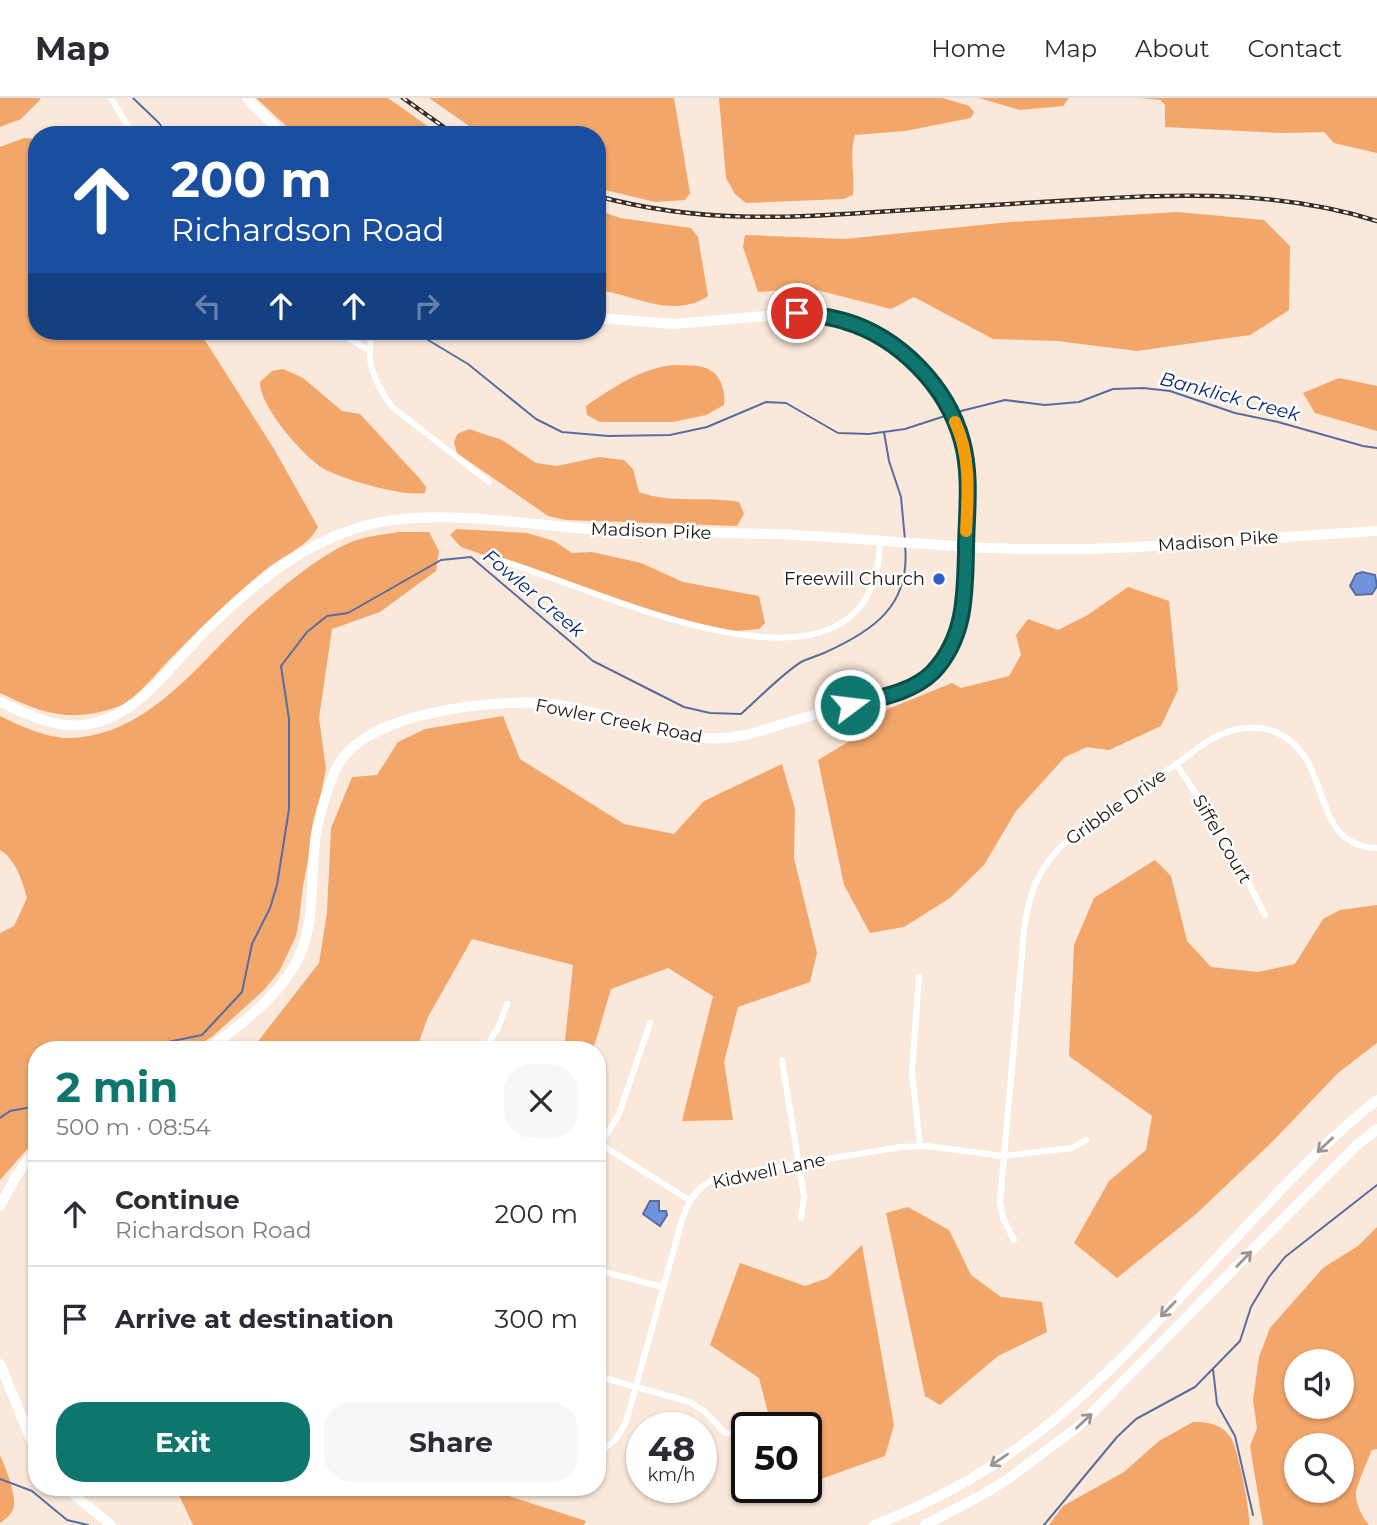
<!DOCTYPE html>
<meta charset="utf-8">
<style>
body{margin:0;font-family:Montserrat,sans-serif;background:#f7f7f7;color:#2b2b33;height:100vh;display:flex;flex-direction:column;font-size:26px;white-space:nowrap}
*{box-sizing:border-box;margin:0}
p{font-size:23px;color:#7c7c81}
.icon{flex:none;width:38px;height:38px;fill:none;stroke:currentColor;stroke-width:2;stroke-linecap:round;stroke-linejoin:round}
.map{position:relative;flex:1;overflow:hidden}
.details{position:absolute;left:28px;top:943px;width:578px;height:455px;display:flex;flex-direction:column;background:#fff;border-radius:28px;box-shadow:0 2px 5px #0004}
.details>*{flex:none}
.guide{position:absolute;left:28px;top:28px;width:578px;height:214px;border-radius:28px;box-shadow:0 2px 5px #0004;background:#1a4fa0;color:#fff;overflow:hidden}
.fabs{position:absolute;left:1284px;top:1251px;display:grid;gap:14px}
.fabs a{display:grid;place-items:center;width:70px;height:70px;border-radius:50%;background:#fff;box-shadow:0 2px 5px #0004;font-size:35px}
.speed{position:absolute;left:626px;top:1314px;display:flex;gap:14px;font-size:35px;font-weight:700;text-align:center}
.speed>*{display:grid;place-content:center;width:91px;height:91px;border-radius:50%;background:#fff;box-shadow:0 2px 5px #0004;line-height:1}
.speed small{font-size:18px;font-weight:400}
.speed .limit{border:4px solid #111;border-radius:10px;background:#fff;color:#111}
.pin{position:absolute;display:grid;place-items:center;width:60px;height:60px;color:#fff;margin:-30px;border:4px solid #fff;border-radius:50%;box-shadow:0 2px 7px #0007}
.me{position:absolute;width:77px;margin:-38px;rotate:75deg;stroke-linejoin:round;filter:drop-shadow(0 0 5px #0008)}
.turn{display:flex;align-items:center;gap:24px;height:147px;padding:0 28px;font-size:32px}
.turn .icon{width:91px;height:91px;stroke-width:2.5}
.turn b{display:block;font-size:49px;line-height:60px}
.lanes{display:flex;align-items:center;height:66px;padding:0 28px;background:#0003;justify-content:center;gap:35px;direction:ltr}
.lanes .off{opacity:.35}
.round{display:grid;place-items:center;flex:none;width:74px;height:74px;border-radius:28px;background:#f7f7f7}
.head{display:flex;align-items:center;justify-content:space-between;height:119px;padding:0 28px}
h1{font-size:42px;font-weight:700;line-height:52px;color:#0f766e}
.cta{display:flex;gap:14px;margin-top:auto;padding:14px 28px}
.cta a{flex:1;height:80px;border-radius:28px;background:#0f766e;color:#fff;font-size:28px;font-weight:700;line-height:80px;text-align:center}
.cta a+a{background:#f7f7f7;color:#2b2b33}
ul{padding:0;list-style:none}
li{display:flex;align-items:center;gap:21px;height:105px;padding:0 28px;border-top:2px solid #e1e1e2}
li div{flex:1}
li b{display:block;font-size:26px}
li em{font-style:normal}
header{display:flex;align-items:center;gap:42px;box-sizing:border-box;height:98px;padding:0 35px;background:#fff;border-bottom:2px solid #e1e1e2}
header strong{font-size:33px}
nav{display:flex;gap:38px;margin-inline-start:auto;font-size:24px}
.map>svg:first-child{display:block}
.forest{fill:#f2a66a;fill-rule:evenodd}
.water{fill:#7093de;stroke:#586d9f;stroke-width:2}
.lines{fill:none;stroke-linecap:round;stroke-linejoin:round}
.stream{stroke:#586d9f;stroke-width:2}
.street{stroke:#fff;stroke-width:6}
.secondary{stroke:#fff;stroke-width:10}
.primary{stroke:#fff;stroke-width:10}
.rail-casing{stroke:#392d24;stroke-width:4.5}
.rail{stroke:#fff;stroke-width:2;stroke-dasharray:5;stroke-linecap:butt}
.oneway{stroke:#9a9592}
.route-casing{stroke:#0a4d48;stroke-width:18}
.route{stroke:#0f766e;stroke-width:12}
.slow{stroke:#f59e0b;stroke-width:12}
.poi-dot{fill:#315ecd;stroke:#fff;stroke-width:2.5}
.labels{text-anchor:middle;stroke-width:5;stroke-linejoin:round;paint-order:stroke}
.street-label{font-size:18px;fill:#1f140c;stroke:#fff}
.poi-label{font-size:18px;fill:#1f140c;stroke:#fff;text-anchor:end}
.water-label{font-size:19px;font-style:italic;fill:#09267c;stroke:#fff}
</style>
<header>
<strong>Map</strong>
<nav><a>Home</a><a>Map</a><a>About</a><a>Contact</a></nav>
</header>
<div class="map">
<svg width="1377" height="1427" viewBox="0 0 1377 1427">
<rect width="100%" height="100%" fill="#fae8da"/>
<!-- forest -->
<path class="forest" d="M0,0H40V2L21,21L0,29Z
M256,0H388L440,37H296Z
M429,0H674L690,95L685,102L655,104L597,90V37H482Z
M719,0H943L969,8L974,14L971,20L905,33L855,37C849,56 855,77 853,97L843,101L746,105L735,96L726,80Z
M979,0H1069L1063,8L1020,12Z
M1140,0H1377V55L1334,45L1324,34L1282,35L1165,29V7L1160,2Z
M24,40L37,41V233H199L274,351L318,429C308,449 282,458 265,472C232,499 202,529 172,559C158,573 135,603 117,609C69,625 44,616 0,595V49Z
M597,112L620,120L691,130L698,139L708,198C672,222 634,196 597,192Z
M1177,114L1264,122L1290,148L1289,212L1250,237L1137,253L1057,243L993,241L914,199L891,211L809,190L758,194L743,149L745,137L845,141L1010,124Z
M675,267C693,268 713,265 721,285C724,294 725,298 724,307L706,317L673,324H600L587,317L586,308C612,290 643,269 675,267Z
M283,271L303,280L342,313L360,316L420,381L426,389L425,395C404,399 346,382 326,372C305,361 259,308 260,284L272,273Z
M1339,280L1377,288V333L1315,315L1303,295Z
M469,331L502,342L536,365L557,368L599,359L624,362L633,371L639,394C671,406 706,398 739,404L744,416L737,428L566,422L548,418L457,355L454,345L457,336Z
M456,431L527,435L554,443L572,455L592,454L641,465L683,484L759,498L765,525L759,531L725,534L609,501L461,449L450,437Z
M399,434H429L439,453L436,473L380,514L332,531L319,620L326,671L303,788L299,822L296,838L280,872L265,891L213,938L191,952H37V1040L0,1082V835L14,828L27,800C23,784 15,760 0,752V618C20,628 49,641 71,640C153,637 204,557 260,508C285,487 318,459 347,446C363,438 382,437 399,434Z
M1128,489L1169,503L1178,592L1161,628L1109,652L1087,649L1065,659L1016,713L984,767L950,800L904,829L870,835L844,787L818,662L865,634L878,615L952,585L961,590L1009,578L1021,557L1016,537L1028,521L1058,532L1086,518Z
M503,618L520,661L624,726L674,736L704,703L782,666L795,711L794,760L817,855L810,884L738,909L724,964L733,1022L682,1023L713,898L668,870L611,891L593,952H564L573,867L472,841L428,919L416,952H257L259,942L319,865L327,814L331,730L352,679L377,677L398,644L425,631Z
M1155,762L1171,778L1187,843L1211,869L1258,874L1295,866L1323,821L1340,812L1377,807V945L1338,975L1273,1043L1196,1116L1117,1180L1074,1145L1109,1083L1146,1052L1152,1018L1069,958L1074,847L1094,800Z
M908,1109L949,1132L971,1177L1001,1199L1042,1204L1047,1234L998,1258L940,1307L925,1298L886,1115Z
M1377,1129V1351L1372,1352C1369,1359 1356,1389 1356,1395C1355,1404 1363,1421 1369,1427H1263L1250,1348L1257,1330L1253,1302L1259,1259L1270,1230L1323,1170L1358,1148ZM1297,1264H1342V1309H1297ZM1297,1348H1342V1393H1297Z
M862,1147L894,1327L885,1358L807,1386V1330H772L759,1280L710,1247L740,1165L805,1188L828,1180Z
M37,1173V1240L29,1179Z
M1193,1324C1208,1324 1222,1326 1231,1340C1238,1351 1251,1415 1249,1427H1049L1063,1408L1124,1374L1159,1343Z
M0,1357C5,1368 16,1396 14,1408C13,1415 6,1421 0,1425Z
M138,1390H484L586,1423L584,1427H193L178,1395Z"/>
<!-- water -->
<path class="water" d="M1362,474L1375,477L1377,488L1372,496L1356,497L1350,488L1356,476Z
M650,1103H659V1113H666L667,1117L660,1128L643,1116Z"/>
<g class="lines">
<!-- stream -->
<path class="stream" d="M133,0L159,25L168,37
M413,233L468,266L536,321L562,334L608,338L670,337L707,329L766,304L786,305L838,335L869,336L905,331L948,317
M957,314L1005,302L1045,307L1079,304L1113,291L1143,290L1170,293L1235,315L1278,324L1363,348L1377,350
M884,334L889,363L901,399L905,442
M155,952L163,945L202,937L242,894L252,846L270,810L277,787L289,711V621L281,568L307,534L327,518L348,515L441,462L471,459L593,563L684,609L710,615L741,616C757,602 786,572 803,563C810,560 817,558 824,555C873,533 911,508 905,447
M0,1020L10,1013L37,1008
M1213,1271L1217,1306L1235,1338L1253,1417
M0,1381L32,1393L67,1422L88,1427
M1044,1427L1117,1339L1136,1321L1195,1289L1240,1243L1251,1209L1269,1179L1285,1159L1377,1087"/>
<!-- street -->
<path class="street" d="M111,0L133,37
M337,233L368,252
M373,233C364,264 374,283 392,309L489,384
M502,463C593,488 877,634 880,442
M1176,666L1223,736L1265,817
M919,879L912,974L920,1048
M484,952L498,930L507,906
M782,962L804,1099L801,1120
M597,1044L689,1102
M600,1047L619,1016L650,925
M1014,1142L1003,1120L1000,1104L1024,832C1029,793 1040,764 1072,739C1107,714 1142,690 1178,665C1192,655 1206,642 1222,636C1237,630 1254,628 1270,632C1337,653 1305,748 1377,750
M597,1172L663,1189
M597,1278L690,1304L704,1313L725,1335L747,1338
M597,1357L616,1341L626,1324L682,1122C690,1098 699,1086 723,1078L901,1049L927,1048L1003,1058L1072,1050L1086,1042"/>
<!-- secondary -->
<path class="secondary" d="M247,0L283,37
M0,604C26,616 54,630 83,627C138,621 171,566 207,531C254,486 301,446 364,428C433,408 531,428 604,432C667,435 731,434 794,437C859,440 925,447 991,450C1119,456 1249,440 1377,433
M207,952C242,925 284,896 301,854C314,823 311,786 314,754C315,734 320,715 326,697C332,679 337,664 351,651C390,612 506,599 559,607C628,619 672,651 746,637C770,630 793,623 817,616C852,606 906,600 932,575C965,543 964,499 965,456C966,419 972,380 962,344C948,289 899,239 844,223C829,218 813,217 797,215L675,226L597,220
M0,1108L17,1077L37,1049
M0,1266L37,1356
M66,1390L111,1427"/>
<!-- primary -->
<path class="primary" d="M874,1427C937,1403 996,1369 1048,1327C1123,1266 1191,1186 1258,1116C1296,1076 1333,1036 1377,1002
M925,1427L982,1397L1008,1381L1079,1328L1304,1100L1357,1047L1377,1031"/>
<!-- rail casing -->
<g class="rail-casing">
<path id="rail" d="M403,0L455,37
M597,98C701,126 786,120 892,113C959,109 1026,105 1093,101C1189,95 1284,94 1377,123"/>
</g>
<!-- rail -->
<use href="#rail" class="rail"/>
</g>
<!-- one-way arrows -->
<defs><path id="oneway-shaft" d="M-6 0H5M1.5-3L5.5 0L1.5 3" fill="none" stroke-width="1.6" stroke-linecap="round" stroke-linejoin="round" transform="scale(1.75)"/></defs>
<g class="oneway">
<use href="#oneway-shaft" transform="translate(1325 1047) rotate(137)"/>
<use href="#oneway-shaft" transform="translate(1244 1161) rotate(-46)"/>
<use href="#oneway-shaft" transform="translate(1168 1211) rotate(134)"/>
<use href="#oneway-shaft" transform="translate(1084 1323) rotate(-43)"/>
<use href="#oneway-shaft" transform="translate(999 1362) rotate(146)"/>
</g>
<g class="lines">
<!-- route casing -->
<g class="route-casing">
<path id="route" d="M797,215C813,217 829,218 844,223C899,239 947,288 962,343C972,379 966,418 966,454C965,498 965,540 933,574C912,595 878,600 850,607"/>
</g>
<!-- route -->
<use href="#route" class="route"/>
<!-- slow -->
<path class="slow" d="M955,324C971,357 968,397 966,433"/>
</g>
<!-- markers -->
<circle class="poi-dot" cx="939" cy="481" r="7"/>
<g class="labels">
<!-- street labels -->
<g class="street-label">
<text transform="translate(651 433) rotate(2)" y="6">Madison Pike</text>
<text transform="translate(1218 443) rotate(-4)" y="6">Madison Pike</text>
<text transform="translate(619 623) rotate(11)" y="6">Fowler Creek Road</text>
<text transform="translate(1116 709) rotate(-35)" y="6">Gribble Drive</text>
<text transform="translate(1222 741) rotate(60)" y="6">Siffel Court</text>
<text transform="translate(769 1073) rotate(-12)" y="6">Kidwell Lane</text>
</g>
<!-- poi labels -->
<g class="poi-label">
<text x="925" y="487">Freewill Church</text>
</g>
<!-- water labels -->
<g class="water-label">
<text transform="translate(1230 298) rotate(15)" y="7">Banklick Creek</text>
<text transform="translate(534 495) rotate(40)" y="7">Fowler Creek</text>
</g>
</g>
</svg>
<div class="fabs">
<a><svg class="icon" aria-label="sound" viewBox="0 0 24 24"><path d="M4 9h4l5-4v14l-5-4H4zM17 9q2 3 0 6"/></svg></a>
<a><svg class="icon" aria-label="search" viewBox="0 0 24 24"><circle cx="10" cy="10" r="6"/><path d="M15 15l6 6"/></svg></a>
</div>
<div class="speed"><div>48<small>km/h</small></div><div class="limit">50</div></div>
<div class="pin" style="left:797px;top:215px;background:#d93025"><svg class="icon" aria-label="arrive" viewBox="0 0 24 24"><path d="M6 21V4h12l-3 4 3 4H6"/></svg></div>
<svg class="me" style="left:850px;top:607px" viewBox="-20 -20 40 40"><circle r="17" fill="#0f766e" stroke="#fff" stroke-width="3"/><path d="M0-11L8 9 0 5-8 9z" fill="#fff"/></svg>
<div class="guide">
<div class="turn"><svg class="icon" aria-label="ahead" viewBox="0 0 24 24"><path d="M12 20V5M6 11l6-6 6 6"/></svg><div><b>200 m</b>Richardson Road</div></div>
<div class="lanes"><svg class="icon off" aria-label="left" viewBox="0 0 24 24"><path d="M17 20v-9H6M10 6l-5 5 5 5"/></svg><svg class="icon" aria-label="ahead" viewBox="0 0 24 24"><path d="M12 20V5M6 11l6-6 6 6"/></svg><svg class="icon" aria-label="ahead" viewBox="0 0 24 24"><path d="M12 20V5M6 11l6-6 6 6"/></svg><svg class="icon off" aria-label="right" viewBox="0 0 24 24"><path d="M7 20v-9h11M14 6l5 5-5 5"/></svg></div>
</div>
<section class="details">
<div class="head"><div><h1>2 min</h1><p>500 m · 08:54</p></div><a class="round"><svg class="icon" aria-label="close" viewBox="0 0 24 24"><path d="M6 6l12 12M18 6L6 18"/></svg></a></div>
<ul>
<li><svg class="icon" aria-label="ahead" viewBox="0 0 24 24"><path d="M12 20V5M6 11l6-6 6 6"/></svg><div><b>Continue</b><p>Richardson Road</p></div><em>200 m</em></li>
<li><svg class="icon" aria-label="arrive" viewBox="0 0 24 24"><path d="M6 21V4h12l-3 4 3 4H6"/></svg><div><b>Arrive at destination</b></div><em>300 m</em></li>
</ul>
<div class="cta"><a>Exit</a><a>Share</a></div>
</section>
</div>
